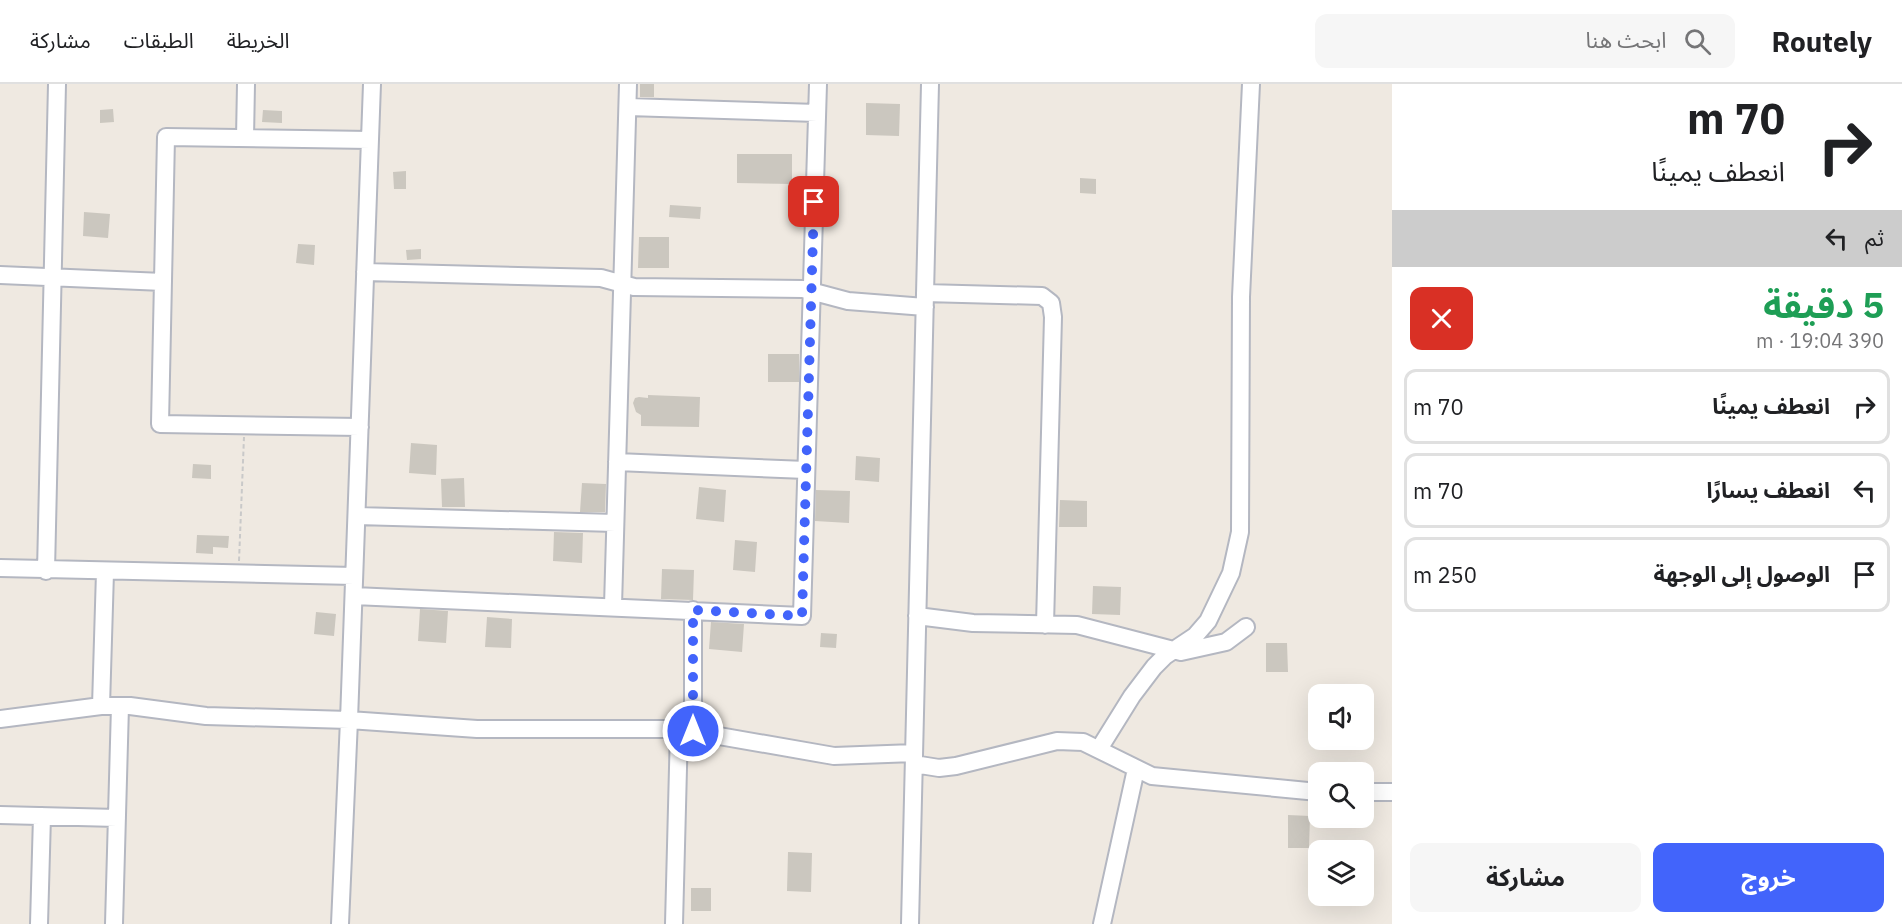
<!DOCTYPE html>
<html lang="ar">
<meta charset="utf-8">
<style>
body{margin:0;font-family:"IBM Plex Sans","Noto Sans Arabic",sans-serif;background:#f6f6f6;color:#202124;direction:rtl;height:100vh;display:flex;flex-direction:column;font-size:22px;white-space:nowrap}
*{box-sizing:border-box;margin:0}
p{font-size:20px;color:#757577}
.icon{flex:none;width:33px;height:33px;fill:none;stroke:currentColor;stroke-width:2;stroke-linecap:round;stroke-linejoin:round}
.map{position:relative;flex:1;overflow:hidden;direction:ltr}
.drawer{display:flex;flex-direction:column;background:#fff;width:510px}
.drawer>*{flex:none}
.top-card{background:#fff;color:#202124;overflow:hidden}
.fabs{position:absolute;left:1308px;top:600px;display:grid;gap:12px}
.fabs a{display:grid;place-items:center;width:66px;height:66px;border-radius:12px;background:#fff;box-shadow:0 6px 24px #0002;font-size:30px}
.pin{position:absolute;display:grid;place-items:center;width:51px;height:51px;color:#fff;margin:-26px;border-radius:12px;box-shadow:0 3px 9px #0006}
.me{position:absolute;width:66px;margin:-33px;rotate:0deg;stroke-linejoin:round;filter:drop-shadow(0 0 4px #0008)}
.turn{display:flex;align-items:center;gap:21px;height:126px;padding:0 18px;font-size:27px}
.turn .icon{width:78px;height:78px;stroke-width:2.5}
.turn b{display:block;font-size:42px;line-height:51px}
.then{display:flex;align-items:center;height:57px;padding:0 18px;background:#0003;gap:12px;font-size:22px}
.round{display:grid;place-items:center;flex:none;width:63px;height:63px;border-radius:12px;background:#f6f6f6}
.headline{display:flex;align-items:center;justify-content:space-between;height:102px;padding:0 18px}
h1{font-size:36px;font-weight:700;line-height:45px;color:#1e9e55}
.primary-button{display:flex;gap:12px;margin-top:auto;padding:12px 18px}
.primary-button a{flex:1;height:69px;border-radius:12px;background:#4264fb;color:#fff;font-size:24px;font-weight:700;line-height:69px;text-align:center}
.primary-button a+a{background:#f6f6f6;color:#202124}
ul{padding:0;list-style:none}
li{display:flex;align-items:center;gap:18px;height:75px;margin:0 12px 9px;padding:0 6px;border:3px solid #e0e0e0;border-radius:12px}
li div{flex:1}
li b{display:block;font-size:22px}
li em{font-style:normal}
header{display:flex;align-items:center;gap:36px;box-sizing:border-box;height:84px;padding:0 30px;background:#fff;border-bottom:2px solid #e0e0e0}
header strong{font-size:28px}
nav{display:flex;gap:33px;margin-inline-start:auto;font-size:21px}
.search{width:420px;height:54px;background:#f6f6f6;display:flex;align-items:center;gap:15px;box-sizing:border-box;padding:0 21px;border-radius:12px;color:#757577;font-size:22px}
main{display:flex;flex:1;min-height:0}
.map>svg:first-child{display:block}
.building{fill:#cbc7bf}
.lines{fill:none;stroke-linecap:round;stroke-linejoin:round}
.minor-casing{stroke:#b4b7c1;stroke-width:20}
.path{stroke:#c9c9c9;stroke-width:2;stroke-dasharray:4.5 3;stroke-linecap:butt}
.minor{stroke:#fff;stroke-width:16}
.route{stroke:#4264fb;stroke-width:10;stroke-dasharray:0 18}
</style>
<header>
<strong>Routely</strong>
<div class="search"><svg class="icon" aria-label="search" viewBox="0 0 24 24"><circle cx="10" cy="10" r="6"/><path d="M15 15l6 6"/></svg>ابحث هنا</div>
<nav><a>الخريطة</a><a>الطبقات</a><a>مشاركة</a></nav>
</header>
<main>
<section class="drawer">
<div class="top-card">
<div class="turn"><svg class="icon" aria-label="right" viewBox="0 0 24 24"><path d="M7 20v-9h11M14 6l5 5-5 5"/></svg><div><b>70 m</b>انعطف يمينًا</div></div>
<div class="then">ثم<svg class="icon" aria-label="left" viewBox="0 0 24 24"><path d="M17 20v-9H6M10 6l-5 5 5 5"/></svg></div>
</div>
<div class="headline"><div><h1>5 دقيقة</h1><p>390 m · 19:04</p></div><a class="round" style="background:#d93025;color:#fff"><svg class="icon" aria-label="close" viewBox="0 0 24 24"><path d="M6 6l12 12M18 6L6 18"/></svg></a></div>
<ul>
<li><svg class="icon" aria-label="right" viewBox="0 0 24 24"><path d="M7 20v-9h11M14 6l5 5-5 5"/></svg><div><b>انعطف يمينًا</b></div><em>70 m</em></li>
<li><svg class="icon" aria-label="left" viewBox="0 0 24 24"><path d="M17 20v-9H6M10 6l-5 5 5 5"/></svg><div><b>انعطف يسارًا</b></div><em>70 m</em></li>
<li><svg class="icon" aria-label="arrive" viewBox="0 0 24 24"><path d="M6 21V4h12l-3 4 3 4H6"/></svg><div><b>الوصول إلى الوجهة</b></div><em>250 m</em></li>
</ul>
<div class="primary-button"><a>خروج</a><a>مشاركة</a></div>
</section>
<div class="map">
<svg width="1392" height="840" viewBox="0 0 1392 840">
<rect width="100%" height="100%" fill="#efe9e1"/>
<!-- building -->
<path class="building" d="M640,0H654V13H640Z
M866,19L900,20L899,52L866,51Z
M113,25L114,38L100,39V26Z
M263,26L282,27V39L262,38Z
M737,70H792V100L737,99Z
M406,87V105H394L393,88Z
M1080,94L1096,95V110L1080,109Z
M670,121L701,123L700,135L669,133Z
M84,128L110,130L108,154L83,152Z
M639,153H669V184H638Z
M298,160L315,161L314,181L296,179Z
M421,165V175L407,176L406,166Z
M768,270H799V298H768Z
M648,311L700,313L699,343L641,342V331L636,328L633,319L635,314L639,313L648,314Z
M411,359L437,361L436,391L409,389Z
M856,372L880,374L879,398L855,396Z
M193,380L211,381V395L192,394Z
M464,394L465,423H442L441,395Z
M582,399L606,400L605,428H580Z
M699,403L726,406L724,438L696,435Z
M816,406L850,407L849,439L815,437Z
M1060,416L1087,417V443H1059Z
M554,448L583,449L582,479L553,477Z
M197,451L229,452L228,464L213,463V470L196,469Z
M735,456L757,458L755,488L733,486Z
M662,485L694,486L693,516L661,515Z
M1093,502L1121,503L1120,531L1092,530Z
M420,525L448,527L446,559L418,557Z
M316,528L336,530L334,552L314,550Z
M487,533L512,535L511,564L485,563Z
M711,538L744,540L742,568L709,565Z
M821,549L837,550L836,564L820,563Z
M1266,559H1287L1288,588H1266Z
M1288,731L1310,732L1309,764H1288Z
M788,768L812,769L811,808L787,807Z
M691,804H711V827H691Z"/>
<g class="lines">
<!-- minor casing -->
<g class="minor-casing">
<path id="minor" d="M628,23L817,29
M245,54L246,0
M365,188L601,194L634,203L803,205L848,217L925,223
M0,191L163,198
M925,209L1042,212L1051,219L1053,233L1045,541
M360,343L160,340L166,53L370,56
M617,378L806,386
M357,432L615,439
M0,484L354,492
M46,487L57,0
M354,512L802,532L818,0
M613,522L628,0
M693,526V647
M917,532L973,539L1077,541L1181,568L1226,558L1246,543
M101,622L105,488
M0,635L101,622H130L206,632L349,636L477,645H679L834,672L914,669
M1099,665L1132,612L1154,583L1165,572L1195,552L1208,537L1231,489L1240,448L1241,213L1251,0
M914,680L939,684L956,682L1057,657L1083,658L1152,692L1318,708
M1364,708H1392
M0,731L117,734
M39,840L42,732
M114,840L120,622
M340,840L349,636L372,0
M674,840L679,645
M910,840L930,0
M1102,840L1136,685"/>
</g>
<!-- path -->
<path class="path" d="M239,477L244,353"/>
<!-- minor -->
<use href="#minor" class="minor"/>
</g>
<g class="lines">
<!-- route -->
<path class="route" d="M693,647V526L802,532L814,118"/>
</g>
</svg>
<div class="fabs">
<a><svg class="icon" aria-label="sound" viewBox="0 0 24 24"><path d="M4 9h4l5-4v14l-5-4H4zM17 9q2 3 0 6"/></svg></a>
<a><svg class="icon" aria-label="search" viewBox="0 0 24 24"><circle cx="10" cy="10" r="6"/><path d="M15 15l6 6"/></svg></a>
<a><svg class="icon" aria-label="layers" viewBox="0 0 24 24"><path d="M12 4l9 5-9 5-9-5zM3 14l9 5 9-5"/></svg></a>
</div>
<div class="pin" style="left:814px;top:118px;background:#d93025"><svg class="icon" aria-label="arrive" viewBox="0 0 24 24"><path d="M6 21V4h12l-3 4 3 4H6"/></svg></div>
<svg class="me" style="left:693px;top:647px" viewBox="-20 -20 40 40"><circle r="17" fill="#4264fb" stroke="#fff" stroke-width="3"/><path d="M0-11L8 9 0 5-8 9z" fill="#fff"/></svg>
</div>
</main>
